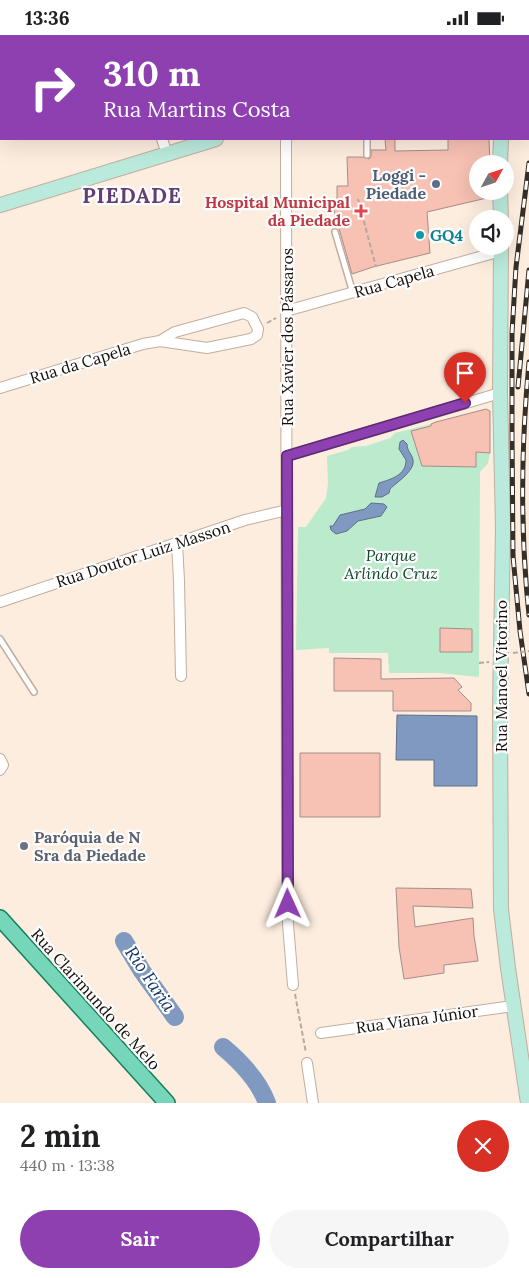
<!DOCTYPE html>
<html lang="pt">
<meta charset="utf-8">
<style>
body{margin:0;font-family:Lora,serif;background:#f6f6f6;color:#202124;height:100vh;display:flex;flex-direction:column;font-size:19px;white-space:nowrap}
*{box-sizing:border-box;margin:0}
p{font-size:16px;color:#757577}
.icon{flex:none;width:28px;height:28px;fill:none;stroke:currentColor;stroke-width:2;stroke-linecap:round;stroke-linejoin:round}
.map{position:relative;height:1068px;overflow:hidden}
.panel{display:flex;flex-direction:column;background:#fff;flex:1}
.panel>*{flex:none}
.hud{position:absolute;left:0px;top:0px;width:530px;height:105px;box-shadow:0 5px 20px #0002;background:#8e40b1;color:#fff;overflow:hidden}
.needle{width:32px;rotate:50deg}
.fabs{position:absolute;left:469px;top:120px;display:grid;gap:10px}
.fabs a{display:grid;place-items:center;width:45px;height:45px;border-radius:50%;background:#fff;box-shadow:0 5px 20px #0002;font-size:25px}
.pin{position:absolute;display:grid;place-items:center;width:42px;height:42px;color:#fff;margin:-51px -21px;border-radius:50% 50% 50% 0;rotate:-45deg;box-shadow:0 0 5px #0007}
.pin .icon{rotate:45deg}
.me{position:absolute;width:55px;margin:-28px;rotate:359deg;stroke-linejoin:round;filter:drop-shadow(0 0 4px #0008)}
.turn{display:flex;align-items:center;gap:18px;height:105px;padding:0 20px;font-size:22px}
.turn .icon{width:65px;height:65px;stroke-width:2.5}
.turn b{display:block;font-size:35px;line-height:42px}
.round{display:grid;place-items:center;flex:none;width:52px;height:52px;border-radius:26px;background:#f6f6f6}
.headline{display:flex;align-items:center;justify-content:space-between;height:85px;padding:0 20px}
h1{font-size:30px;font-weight:700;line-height:38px}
.button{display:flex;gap:10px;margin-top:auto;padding:10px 20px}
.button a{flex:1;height:58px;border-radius:30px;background:#8e40b1;color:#fff;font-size:20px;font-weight:700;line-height:58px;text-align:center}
.button a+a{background:#f6f6f6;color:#202124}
.status{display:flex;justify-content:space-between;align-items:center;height:35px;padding:0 25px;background:#fff;direction:ltr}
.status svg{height:14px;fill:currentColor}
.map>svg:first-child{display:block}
.green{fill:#bbebcc}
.water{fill:#7f99c0;stroke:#5f6f89}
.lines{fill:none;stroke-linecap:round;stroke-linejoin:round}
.river{stroke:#7f99c0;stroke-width:18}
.building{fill:#f7c1b4;stroke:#a68d87}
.lane-casing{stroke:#c1ae9e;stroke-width:8}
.street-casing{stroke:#c1ae9e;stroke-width:12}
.secondary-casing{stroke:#c1ae9e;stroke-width:16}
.primary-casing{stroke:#177e5d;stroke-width:18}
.path{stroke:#b6a99e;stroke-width:2;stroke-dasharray:5 2.5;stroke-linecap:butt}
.lane{stroke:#fff;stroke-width:5}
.street{stroke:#fff;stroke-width:10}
.secondary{stroke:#baeadc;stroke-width:14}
.primary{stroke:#75d6b9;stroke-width:15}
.rail-casing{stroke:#362f27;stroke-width:5}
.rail{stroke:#fdfdfd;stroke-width:3;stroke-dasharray:9;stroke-linecap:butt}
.path-bridge{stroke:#b6a99e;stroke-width:2;stroke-dasharray:5 2.5;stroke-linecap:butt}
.route-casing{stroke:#5c2a73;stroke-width:12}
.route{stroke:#8e40b1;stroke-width:9}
.service-dot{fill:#5c6f8a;stroke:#fdfdfd;stroke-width:2}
.health-dot{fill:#e0444e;stroke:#fdfdfd;stroke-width:2}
.culture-dot{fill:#0f9aa8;stroke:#fdfdfd;stroke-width:2}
.worship-dot{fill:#6b7280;stroke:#fdfdfd;stroke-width:2}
.labels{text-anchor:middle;stroke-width:4.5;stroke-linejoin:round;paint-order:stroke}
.service-label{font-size:16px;font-weight:bold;fill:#4e5e75;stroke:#fdfdfd;text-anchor:end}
.health-label{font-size:16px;font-weight:bold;fill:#be3a42;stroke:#fdfdfd;text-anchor:end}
.culture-label{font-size:16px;font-weight:bold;fill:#0d838f;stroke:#fdfdfd;text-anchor:start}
.street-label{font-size:16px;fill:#140e08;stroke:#fdfdfd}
.park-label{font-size:16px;font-style:italic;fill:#0e482b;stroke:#fdfdfd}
.worship-label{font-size:16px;font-weight:bold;fill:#5b616d;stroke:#fdfdfd;text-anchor:start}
.water-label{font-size:18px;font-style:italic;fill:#133465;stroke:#fdfdfd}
.district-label{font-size:21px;font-weight:bold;letter-spacing:1px;fill:#633d76;stroke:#fdfdfd}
</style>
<div class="status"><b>13:36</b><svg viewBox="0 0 49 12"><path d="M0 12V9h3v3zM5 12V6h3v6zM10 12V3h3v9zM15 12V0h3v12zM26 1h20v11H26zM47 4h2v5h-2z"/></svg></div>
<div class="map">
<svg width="529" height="1068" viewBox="0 0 529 1068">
<rect width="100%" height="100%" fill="#fdeddf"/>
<!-- green -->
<path class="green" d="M431,389L448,416L490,418L488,428L480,437L479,642L439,638H389L388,618H329V613L296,615L298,492H306L326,463L328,449L327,421L348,415L352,412L366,411L390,403L395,398Z"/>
<!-- water -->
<path class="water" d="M403,405L407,409C407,416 412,419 413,425C415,436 397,447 390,454L389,458L382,462H375L379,448C392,444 406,440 406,425L399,414L400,407Z
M371,468L384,469L387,472L381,481L358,486L347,496L336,499L331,495L330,491H333L340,480L365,474Z
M397,680L477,681V751H434V725H396Z"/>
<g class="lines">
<!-- river -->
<path class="river" d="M124,906L142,936L175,982
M223,1012C241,1027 259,1046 267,1068"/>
</g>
<!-- building -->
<path class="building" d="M385,104H395V116L448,115V104H489L490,129H478V156H491V162L427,177L430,218L373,232L352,239L332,169L337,168V151H348L347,122H363L369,124L371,122V115H386Z
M486,374L490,376V418L476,417V432L422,431L411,396L431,391V389L436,387Z
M440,593L472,594V617H440Z
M334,623L381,624V644L454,643L462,652L458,655L471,668V676H393V656H334Z
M300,718H380V782H300Z
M396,853L471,854L473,873L413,871L415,892L473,883L474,901L478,926L444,930V938L404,944L399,912Z"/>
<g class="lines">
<!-- lane casing -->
<g class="lane-casing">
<path id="lane" d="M285,1L289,0
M367,104V120
M335,197L353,258
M0,604L34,657"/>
</g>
<!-- street casing -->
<g class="street-casing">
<path id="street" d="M131,0V1
M317,0V1
M162,104L167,119
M286,104L287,830L288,889L293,950
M286,276L501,216
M0,353L143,309L160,306L207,313L251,304L257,300L258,294L252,282L244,278L175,297L160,306
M287,421L500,358
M177,508L179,546L181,641
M0,567L245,485L287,475
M0,724L3,730L0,735
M321,998L513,971
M307,1028L313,1068"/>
</g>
<!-- secondary casing -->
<g class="secondary-casing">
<path id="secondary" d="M529,25V26
M500,129L501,104
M500,156L501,184
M0,170L216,104
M501,211L500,358L503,493L500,674L501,874L508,933L528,1068"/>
</g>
<!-- primary casing -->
<g class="primary-casing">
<path id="primary" d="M0,883L167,1068"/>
</g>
<!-- path -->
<path class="path" d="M377,0V1
M390,0L391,1
M408,0V1
M420,0V1
M437,0L438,1
M442,0L443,1
M461,0V1
M358,164L376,232
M267,288L276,283
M479,628L489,627
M295,959L306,1018"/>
<!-- lane -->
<use href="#lane" class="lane"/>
<!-- street -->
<use href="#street" class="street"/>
<!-- secondary -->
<use href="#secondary" class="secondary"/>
<!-- primary -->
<use href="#primary" class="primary"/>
<!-- rail casing -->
<g class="rail-casing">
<path id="rail" d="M529,128L516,232L512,298V398L513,521L520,596L529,659
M529,327C521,412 520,496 529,580
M518,352L529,235"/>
</g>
<!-- rail -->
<use href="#rail" class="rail"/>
<!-- path-bridge -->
<path class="path-bridge" d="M513,618L529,616"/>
</g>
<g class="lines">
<!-- route casing -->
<g class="route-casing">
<path id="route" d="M288,869L287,421L465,368"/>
</g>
<!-- route -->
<use href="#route" class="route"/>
</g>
<!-- markers -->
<circle class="service-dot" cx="436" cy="149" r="5"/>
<path class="health-dot" d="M358.5 168.5h5v5h5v5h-5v5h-5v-5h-5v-5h5z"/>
<circle class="culture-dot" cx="420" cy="200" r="5"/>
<circle class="worship-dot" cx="24" cy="811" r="5"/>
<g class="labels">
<!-- service labels -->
<g class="service-label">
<text x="426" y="146">Loggi -<tspan x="426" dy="18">Piedade</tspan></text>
</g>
<!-- health labels -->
<g class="health-label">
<text x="350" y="173">Hospital Municipal<tspan x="350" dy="18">da Piedade</tspan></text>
</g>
<!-- culture labels -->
<g class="culture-label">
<text x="430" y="206">GQ4</text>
</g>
<!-- street labels -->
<g class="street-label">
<text transform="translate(394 246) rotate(-16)" y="6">Rua Capela</text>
<text transform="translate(287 302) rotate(-90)" y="6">Rua Xavier dos Pássaros</text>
<text transform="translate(80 328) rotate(-17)" y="6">Rua da Capela</text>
<text transform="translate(143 519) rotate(-18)" y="6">Rua Doutor Luiz Masson</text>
<text transform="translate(501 641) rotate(-90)" y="6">Rua Manoel Vitorino</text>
<text transform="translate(96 964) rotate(48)" y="6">Rua Clarimundo de Melo</text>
<text transform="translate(417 984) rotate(-8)" y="6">Rua Viana Júnior</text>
</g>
<!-- park labels -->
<g class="park-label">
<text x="391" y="526">Parque<tspan x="391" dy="18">Arlindo Cruz</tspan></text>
</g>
<!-- worship labels -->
<g class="worship-label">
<text x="34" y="808">Paróquia de N<tspan x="34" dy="18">Sra da Piedade</tspan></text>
</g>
<!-- water labels -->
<g class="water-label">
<text transform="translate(150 944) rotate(56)" y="6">Rio Faria</text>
</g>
<!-- district labels -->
<g class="district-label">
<text x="132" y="168">PIEDADE</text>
</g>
</g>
</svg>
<div class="fabs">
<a><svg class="needle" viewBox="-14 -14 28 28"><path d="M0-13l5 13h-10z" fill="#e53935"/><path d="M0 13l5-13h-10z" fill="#757577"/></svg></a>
<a><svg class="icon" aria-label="sound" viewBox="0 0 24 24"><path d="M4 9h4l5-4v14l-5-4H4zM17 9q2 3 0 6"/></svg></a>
</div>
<div class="pin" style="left:465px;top:368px;background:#d93025"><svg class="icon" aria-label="arrive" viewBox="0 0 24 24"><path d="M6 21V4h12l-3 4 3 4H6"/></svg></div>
<svg class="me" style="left:288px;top:869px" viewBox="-20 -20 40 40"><path d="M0-17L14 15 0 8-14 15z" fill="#8e40b1" stroke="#fff" stroke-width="4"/></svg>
<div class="hud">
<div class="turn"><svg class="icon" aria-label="right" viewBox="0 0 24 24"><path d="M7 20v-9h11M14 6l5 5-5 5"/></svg><div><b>310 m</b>Rua Martins Costa</div></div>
</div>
</div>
<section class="panel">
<div class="headline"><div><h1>2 min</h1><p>440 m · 13:38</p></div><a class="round" style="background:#d93025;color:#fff"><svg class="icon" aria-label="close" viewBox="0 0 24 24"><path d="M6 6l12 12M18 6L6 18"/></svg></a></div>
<div class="button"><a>Sair</a><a>Compartilhar</a></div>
</section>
